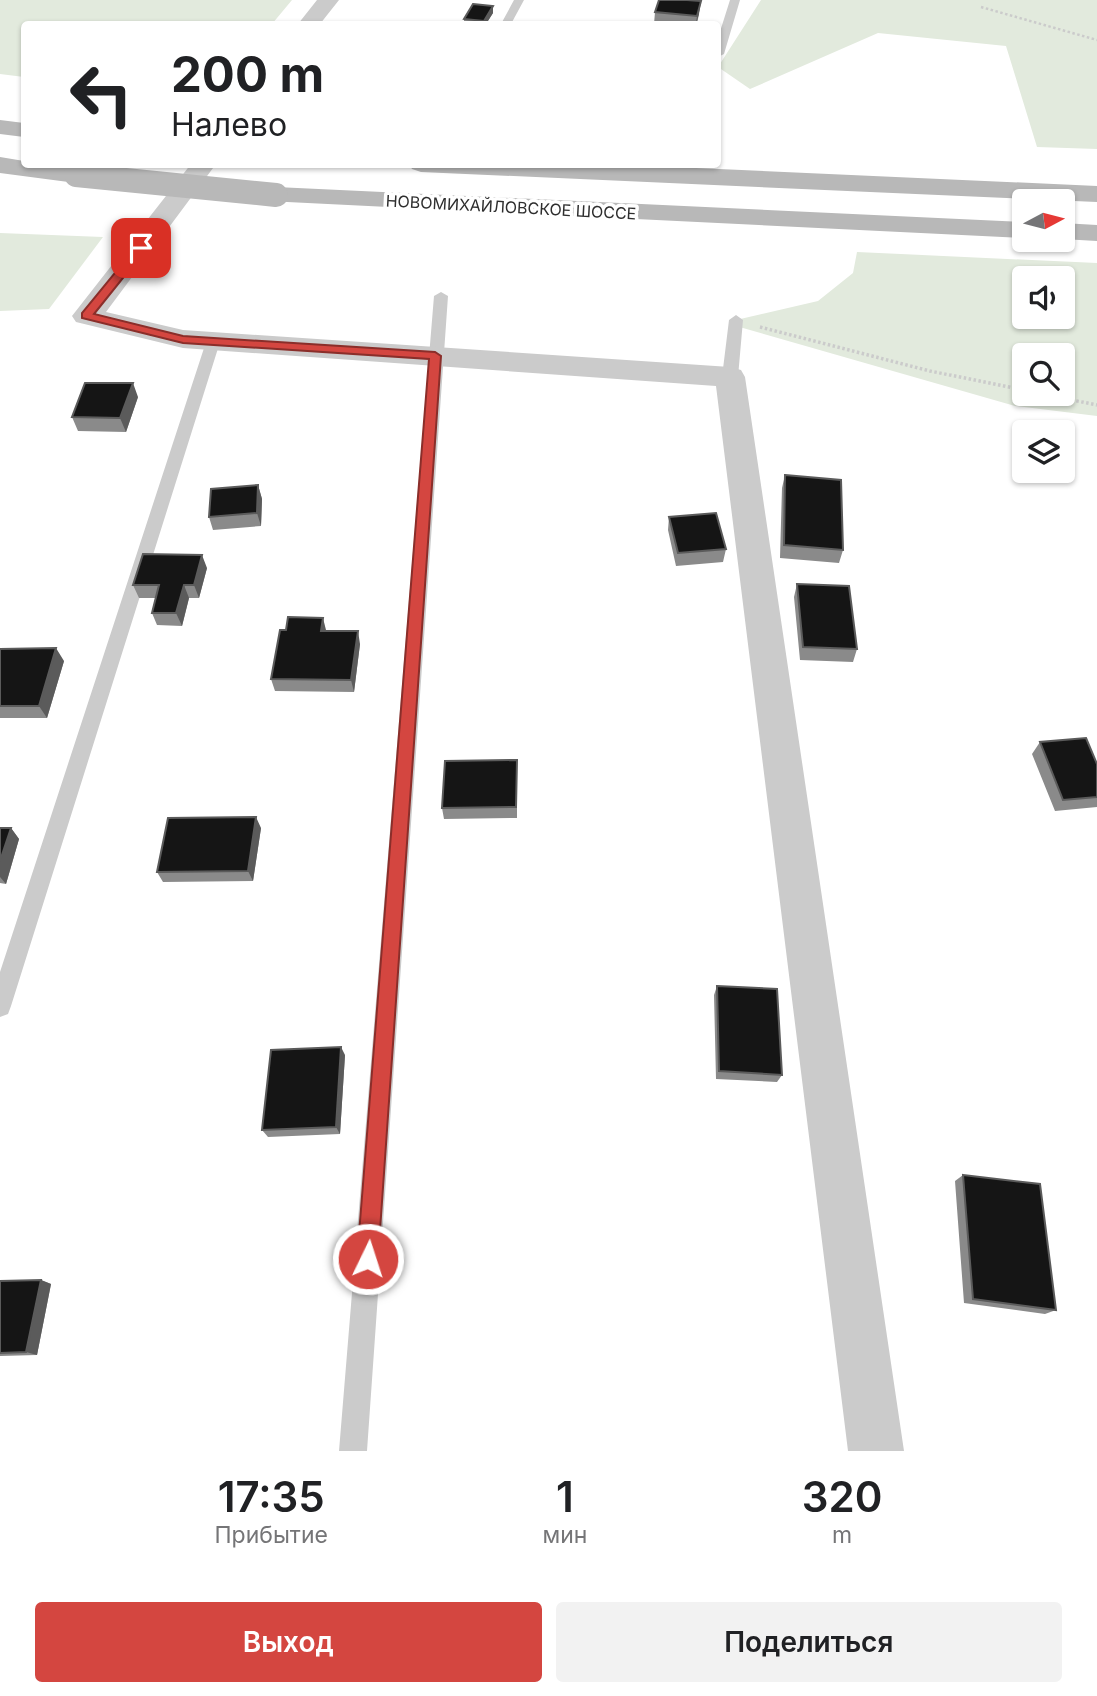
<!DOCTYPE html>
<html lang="ru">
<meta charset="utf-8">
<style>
body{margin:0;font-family:Inter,sans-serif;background:#f2f2f2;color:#202124;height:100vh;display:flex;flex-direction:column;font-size:26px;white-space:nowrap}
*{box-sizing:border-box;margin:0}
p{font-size:23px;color:#757577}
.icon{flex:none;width:38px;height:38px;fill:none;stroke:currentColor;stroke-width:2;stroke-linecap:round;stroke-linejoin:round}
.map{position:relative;height:1451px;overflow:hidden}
.details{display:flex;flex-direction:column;background:#fff;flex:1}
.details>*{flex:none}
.guide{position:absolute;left:21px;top:21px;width:700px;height:147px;border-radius:7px;box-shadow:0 2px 5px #0004;background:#fff;color:#202124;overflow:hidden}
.needle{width:46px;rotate:83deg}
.controls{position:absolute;left:1012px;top:189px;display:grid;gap:14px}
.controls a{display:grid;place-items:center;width:63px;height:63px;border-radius:7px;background:#fff;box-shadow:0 2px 5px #0004;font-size:35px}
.pin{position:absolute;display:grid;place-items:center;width:60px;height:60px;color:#fff;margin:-30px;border-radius:14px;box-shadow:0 4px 10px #0006}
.me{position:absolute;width:77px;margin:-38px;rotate:4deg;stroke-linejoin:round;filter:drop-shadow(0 0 5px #0008)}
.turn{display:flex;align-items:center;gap:24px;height:147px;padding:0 35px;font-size:32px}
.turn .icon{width:91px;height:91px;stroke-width:2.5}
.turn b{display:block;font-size:49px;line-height:60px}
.eta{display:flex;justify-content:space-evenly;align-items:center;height:119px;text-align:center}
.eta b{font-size:42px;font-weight:600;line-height:49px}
.button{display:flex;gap:14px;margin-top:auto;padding:14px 35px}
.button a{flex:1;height:80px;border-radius:7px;background:#d44640;color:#fff;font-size:28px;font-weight:600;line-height:80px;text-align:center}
.button a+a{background:#f2f2f2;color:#202124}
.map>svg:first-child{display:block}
.green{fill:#e2eadd;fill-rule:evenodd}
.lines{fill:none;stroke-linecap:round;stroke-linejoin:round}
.path-far1{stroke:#cbcbcb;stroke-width:2.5;stroke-dasharray:2.5 2.5;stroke-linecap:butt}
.path{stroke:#cbcbcb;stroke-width:3.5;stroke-dasharray:2.5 2.5;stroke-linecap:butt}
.service{fill:#cbcbcb;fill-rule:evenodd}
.minor{fill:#cbcbcb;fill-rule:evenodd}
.secondary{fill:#b8b8b8;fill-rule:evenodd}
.secondary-bridge{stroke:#b8b8b8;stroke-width:24}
.wall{fill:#8a8a8a}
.shaded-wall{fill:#5b5b5b}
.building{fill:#151515;stroke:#5b5b5b;stroke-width:2}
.route{fill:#d44640;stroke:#8a2e2a;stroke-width:2}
.labels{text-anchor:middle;stroke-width:7;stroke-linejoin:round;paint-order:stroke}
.far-street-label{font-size:16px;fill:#2e2e2e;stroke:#fff}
</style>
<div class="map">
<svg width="1097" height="1451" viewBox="0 0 1097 1451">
<rect width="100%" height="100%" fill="#fff"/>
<!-- green -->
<path class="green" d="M0,0H292L272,24H24V77L0,74Z
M761,0H1097V149L1037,147L1006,46L878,33L750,89L718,67Z
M0,233L103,237L49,309L0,311Z
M857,252L1097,263V416L1015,406L736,326V320L818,301L853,273ZM1024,278H1062V317H1024ZM1024,355H1062V394H1024Z"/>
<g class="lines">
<!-- path-far1 -->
<path class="path-far1" d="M981,7L1097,40"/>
<!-- path -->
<path class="path" d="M760,327L930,371L1024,390
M1042,394L1097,405"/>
<!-- service -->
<path class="service" d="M514,0H524L511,24H501Z
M730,0H740L724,54L718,57V38Z
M441,292L448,296L367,1451H339L434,296Z
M736,315L743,320L738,377L730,382L722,377L729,320Z
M213,337L220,342L11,1006L8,1014L0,1017V972L206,342Z"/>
<!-- minor -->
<path class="minor" d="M317,0H339L320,24H298Z
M191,164H216L106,312L183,330L730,367L741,370L745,377L904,1451H848L716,386L183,348L76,322L72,316Z"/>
<!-- secondary -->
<path class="secondary" d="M0,120L24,123V137L0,134Z
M0,157L24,161V164H55L85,170L89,175L85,180L76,183L0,173Z
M409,164H606L1097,186V202L421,172L412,169Z
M276,187L1024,222V238L267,201L263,195L267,189Z
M1062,223L1097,225V241L1062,239Z"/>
<!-- secondary-bridge -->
<path class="secondary-bridge" d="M76,175L276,195"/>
</g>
<!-- wall -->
<path class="wall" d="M493,6V13L486,24H464V19Z
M655,12L699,14L697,24H654Z
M138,397L126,432L78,431L72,417Z
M785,475L843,550L839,563L780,558L782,488Z
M258,485L262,499L261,526L213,530L209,517Z
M669,517L726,549L723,562L676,566L668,530Z
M207,568L199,598H189L182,626L157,625L152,613L156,598H139L133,585Z
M797,584L857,649L853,662L800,660L794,597Z
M326,631L360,644L354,692L275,691L271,679Z
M0,649L64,661L47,718H0Z
M1040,742L1097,764V807L1055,811L1032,754Z
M517,760V818L444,819L442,808Z
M0,828H11L19,839L6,884L0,883Z
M261,828L253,881L163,882L157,872Z
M717,986L782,1075L777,1082L716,1079L714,995Z
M345,1055L340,1134L268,1137L262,1130Z
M963,1175L1056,1310L1045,1314L964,1303L955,1181Z
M41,1280L51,1284L37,1355L0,1356V1281Z"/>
<!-- shaded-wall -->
<path class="shaded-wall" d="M701,1L699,14L696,24L697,16Z
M493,6V13L486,24H484V21Z
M133,383L138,397L126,432L120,418Z
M258,485L262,499L261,526L257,513Z
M202,555L207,568L199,598L194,585Z
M184,585L189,598L182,626L176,613Z
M323,618L326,630L324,643L321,631Z
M358,631L360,644L354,692L351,680Z
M56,648L64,661L47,718L39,706Z
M256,817L261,828L253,881L248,871Z
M11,828L19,839L6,884L0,877V861Z
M341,1047L345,1055L340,1134L336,1127Z
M41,1280L51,1284L37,1355L26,1352Z"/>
<!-- building -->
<path class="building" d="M659,0H687L701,1L697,16L655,12Z
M473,4L493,6L484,21L464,19Z
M85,383H133L120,418L72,417Z
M785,475L841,480L843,550L784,545Z
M258,485L257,513L209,517L211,489Z
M716,513L726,549L678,553L669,517Z
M143,554L202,555L194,585H184L176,613H152L159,585H133Z
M797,584L849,586L857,649L803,647Z
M288,617L323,618L321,631H358L351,680L271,679L280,630H286Z
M56,648L39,706H0V649Z
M1086,738L1097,764V797L1063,800L1040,742Z
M517,760L516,807L442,808L445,761Z
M256,817L248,871L157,872L168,818Z
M0,828H11L0,861Z
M717,986L777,989L782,1075L719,1071Z
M341,1047L336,1127L262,1130L271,1050Z
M963,1175L1040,1184L1056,1310L973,1299Z
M41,1280L26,1352L0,1353V1281Z"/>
<!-- route -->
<path class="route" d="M141,245L147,248L94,314L183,336L435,352L441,356L378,1259L375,1267L368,1270L360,1267L357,1259L429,359L183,343L82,318V313L137,246Z"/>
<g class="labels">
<!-- far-street labels -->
<g class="far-street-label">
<text transform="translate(511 207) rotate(3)" y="6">НОВОМИХАЙЛОВСКОЕ ШОССЕ</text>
</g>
</g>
</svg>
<div class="controls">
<a><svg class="needle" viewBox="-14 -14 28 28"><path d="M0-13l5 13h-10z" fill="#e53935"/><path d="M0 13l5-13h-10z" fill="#757577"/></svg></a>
<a><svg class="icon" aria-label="sound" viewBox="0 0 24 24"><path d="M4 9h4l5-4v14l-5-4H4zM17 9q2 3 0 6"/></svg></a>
<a><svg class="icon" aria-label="search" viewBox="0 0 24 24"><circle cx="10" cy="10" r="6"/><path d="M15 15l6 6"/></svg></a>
<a><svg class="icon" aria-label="layers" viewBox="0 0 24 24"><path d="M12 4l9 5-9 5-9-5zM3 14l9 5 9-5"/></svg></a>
</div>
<div class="pin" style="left:141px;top:248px;background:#d93025"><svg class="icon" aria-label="arrive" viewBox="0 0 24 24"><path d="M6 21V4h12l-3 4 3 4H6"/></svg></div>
<svg class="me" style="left:368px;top:1259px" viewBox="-20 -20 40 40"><circle r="17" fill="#d44640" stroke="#fff" stroke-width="3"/><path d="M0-11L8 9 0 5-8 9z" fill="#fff"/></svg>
<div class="guide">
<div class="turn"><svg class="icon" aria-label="left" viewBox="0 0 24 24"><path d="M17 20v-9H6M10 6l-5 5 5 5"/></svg><div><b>200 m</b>Налево</div></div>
</div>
</div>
<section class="details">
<div class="eta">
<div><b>17:35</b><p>Прибытие</p></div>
<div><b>1</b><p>мин</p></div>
<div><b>320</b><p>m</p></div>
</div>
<div class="button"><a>Выход</a><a>Поделиться</a></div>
</section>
